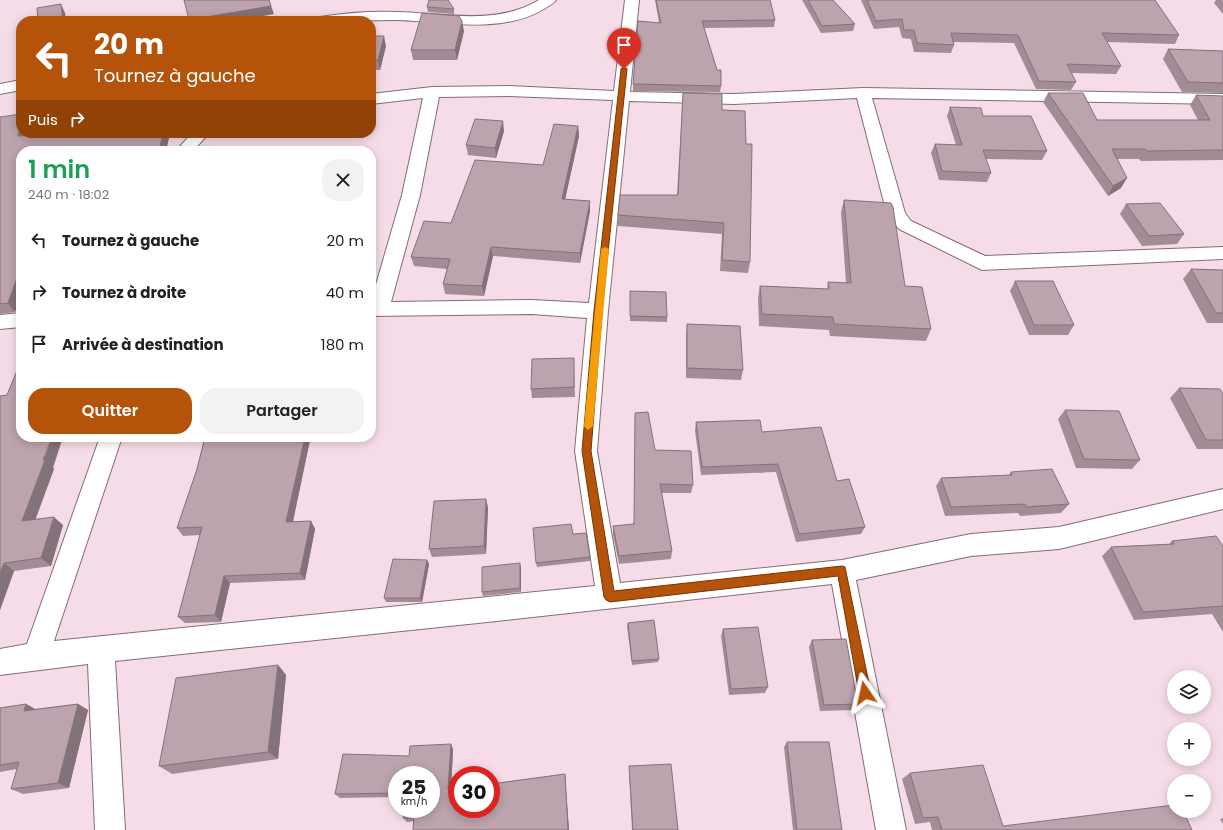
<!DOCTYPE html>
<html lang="fr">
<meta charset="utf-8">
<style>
body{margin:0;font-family:Poppins,sans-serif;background:#f2f2f2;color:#222;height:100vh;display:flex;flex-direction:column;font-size:15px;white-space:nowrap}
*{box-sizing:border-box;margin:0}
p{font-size:13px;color:#767676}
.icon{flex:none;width:22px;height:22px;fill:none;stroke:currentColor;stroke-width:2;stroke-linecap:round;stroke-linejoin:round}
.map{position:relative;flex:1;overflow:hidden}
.drawer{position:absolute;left:16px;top:146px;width:360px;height:296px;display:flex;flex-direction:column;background:#fff;border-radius:16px;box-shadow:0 2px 10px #0003}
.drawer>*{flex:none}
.banner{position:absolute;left:16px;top:16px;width:360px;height:122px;border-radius:16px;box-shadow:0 2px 10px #0003;background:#b45309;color:#fff;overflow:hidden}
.buttons{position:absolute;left:1167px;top:670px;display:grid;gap:8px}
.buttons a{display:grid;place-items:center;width:44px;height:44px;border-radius:50%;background:#fff;box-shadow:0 2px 10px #0003;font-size:20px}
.speed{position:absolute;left:388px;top:766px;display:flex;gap:8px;font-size:20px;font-weight:700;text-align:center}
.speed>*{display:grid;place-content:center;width:52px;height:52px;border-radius:50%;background:#fff;box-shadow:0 2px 10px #0003;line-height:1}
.speed small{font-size:10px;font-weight:400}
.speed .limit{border:6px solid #d22;background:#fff;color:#111}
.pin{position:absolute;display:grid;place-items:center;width:34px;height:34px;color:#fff;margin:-41px -17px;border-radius:50% 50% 50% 0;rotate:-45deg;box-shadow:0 0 4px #0007}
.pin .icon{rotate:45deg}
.me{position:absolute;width:44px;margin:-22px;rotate:349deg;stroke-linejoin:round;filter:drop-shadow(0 0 3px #0008)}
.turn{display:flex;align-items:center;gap:14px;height:84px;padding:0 12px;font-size:18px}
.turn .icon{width:52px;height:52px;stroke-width:2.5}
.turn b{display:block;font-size:28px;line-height:34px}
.then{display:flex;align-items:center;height:38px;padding:0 12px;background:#0003;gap:8px;font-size:15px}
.round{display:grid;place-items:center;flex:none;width:42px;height:42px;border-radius:16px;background:#f2f2f2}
.overview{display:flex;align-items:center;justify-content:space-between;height:68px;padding:0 12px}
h1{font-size:24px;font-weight:600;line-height:30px;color:#1e9e55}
.button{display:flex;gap:8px;margin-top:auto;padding:8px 12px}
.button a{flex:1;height:46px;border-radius:16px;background:#b45309;color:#fff;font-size:16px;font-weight:600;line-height:46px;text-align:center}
.button a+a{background:#f2f2f2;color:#222}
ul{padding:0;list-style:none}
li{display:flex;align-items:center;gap:12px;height:52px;padding:0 12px}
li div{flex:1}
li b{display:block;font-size:15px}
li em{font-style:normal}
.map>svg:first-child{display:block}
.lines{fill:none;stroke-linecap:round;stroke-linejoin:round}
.minor-casing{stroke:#836c77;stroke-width:2}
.minor{fill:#fff;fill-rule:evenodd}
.wall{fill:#a28c96}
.shaded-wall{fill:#84727a}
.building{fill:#bca3ae;stroke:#84727a}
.route{fill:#b45309;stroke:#753606}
.slow{fill:#f59e0b}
</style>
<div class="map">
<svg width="1223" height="830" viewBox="0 0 1223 830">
<rect width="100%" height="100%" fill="#f6dce8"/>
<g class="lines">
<!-- minor casing -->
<g class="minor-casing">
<path id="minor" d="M539,0H556C553,4 548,6 544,9C500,35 443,21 396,20C368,20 341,21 313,21L315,18L320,17C345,13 371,11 396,12C444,13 496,26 539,0Z
M625,0H639L630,92L734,94L863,88L1223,94V104L872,98L905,213L911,221L985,256L1223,247V259L982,270L899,229L887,214L857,98L734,104L629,101L608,311L597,451L620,583L842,560L971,534L1059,527L1223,489V509L1059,549L971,556L856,580L906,830H876L832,584L497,621L115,661L125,830H95L88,664L0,675V649L27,644L100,437H122L54,641L595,586L575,451L587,318L532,314L371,316V302L402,195L423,98L371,104V94L432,87L509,86L614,91ZM509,96L613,100L589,303L532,300L391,302L420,195L439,97Z
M21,80V90L0,94V84Z
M192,133H209L193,151H176Z
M21,313V327L0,329V315Z"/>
</g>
<!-- minor -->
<use href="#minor" class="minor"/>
</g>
<!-- wall -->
<path class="wall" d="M655,0H770L775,20L774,27L704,28L721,86L720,92L633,91V84L659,23Z
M802,0H833L855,24L853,31L821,33Z
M861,0H1155L1179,35L1175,44L1107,42L1121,66L1116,74L1071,73L1076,82L1071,90L1036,89L1014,43L953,42L954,45L951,53L914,52L911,39L902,38L899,27L874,29Z
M1216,0H1223V14L1214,3Z
M427,7L454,9V14L428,12Z
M464,31L457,60H413L411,50Z
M371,36L386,46L380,70H371Z
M1168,49L1223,51V93L1182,92L1163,59Z
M683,93L722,110L750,262L748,273L720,271L722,234L618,226V215L677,195Z
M1048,93L1097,120H1198L1190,105L1196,95L1223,96V160L1141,161L1139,159H1117L1121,188L1108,196L1043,102Z
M950,107L983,116L1047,151L1042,160L986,159L991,173L987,182L939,180L931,153L935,144L956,145L947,116Z
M0,117L21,133H27V136L61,133H170L166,151H21V296L15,312L0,314Z
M578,126L579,136L565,199L590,201V211L580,263L493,256L484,296L445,294L443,284L447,269L414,266L411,257L451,223L543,165Z
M504,131L496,158L468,155L466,145Z
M844,200L905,286L931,329L926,341L830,336L829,330L759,326L758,298L760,286L827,289L828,282L846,283L841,212Z
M1126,204L1184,234L1177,244L1142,246L1120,214Z
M1191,269L1223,270V323H1207L1183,279Z
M1015,281L1074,325L1068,335H1029L1010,291Z
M630,291L667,317V322L630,321Z
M687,324L743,370L741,380L686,378V334Z
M574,358L575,397L532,398L531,389Z
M1179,388L1223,394V449H1197L1170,398Z
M0,396L54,469L35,519L63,525L51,566L14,571L0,610Z
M1065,410L1140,460L1132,469L1076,468L1058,419Z
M696,422L762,432L837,481L865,527L861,534L796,542L776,472L701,475L695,431Z
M205,437H342L310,440L293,522L311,521L315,529L305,580L230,583L221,622L185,623L178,617L200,535L183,536L177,528L197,469Z
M655,450L693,485L691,493H662L672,551L671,559L619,564L613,535V526L633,524Z
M1011,472L1069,504L1061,513L1020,516L1018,513L945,516L936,486L941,478L1009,475Z
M488,507L486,554L432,557L429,549Z
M573,534L590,557V561L537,567L536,563Z
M1172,541L1223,546V632L1212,614L1134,620L1102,556L1111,547L1169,544Z
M427,560L429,564L422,602H386L384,598Z
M521,568V592L483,596L482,592Z
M628,623L659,659L658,662L632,665L627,626Z
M723,629L768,687L765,693L729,695L721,636Z
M812,640L858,704L853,710L820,711L809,647Z
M278,665L286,675L278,759L172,774L159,766Z
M26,704L35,709L78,704L88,710L69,788L23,794L11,789L17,769L0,772V708Z
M787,742L842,830H793L784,747Z
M453,749L451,789L565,774L569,830H413L414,821L407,822L403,818L431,809L397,775V797L340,798L335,794L409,756Z
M629,766L678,830H632L629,772Z
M910,773L1003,826L1192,830H932L930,822L915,824L902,779Z
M1223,818V824L1220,819Z"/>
<!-- shaded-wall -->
<path class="shaded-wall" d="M269,0L274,14L236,21H190L189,20Z
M61,4L65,13L66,21H63Z
M462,21L464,31L457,60L455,50Z
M384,36L386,46L380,70L378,60Z
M503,121L504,131L496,158L495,148Z
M21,125V133H27L24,145L18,136Z
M578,126L579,136L563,209L562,199Z
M163,133H170L166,151H159Z
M373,169L375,178L371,199V178Z
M1127,178L1121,188L1108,196L1113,186Z
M590,201V211L580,263V253Z
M491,247L493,256L484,296L482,286Z
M17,278L21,282V296L15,312L8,303Z
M52,437H63L53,468L54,469L32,529L22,521Z
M305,437H308L310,440L291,530L286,522Z
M486,499L488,507L486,554L484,546Z
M54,517L63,525L51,566L41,558Z
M311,521L315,529L305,580L300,573Z
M427,560L429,564L422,602L420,598Z
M4,563L14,571L0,610V573Z
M520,563L521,568V592L520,588Z
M224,576L230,583L221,622L215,615Z
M278,665L286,675L278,759L268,752Z
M26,704L37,710L24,711Z
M78,704L88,710L69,788L58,783Z
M451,744L453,749L451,793L448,789Z
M565,774V779L569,830H568Z"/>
<!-- building -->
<path class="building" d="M184,0H269L271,6L189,20Z
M429,0H448L454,9L427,7Z
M656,0H770L775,20L702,21L717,70H721V86L633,84L638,21L661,23Z
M808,0H833L855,24L822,26Z
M867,0H1155L1179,35L1102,33L1121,66L1067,64L1076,82L1039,81L1018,35L951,33L954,45L917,43L914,30H904L902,19L876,21Z
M61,4L63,21H38L37,8Z
M422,13L459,16L462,21L455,50H411Z
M371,36H384L378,60H371Z
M1168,49L1223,51V83L1188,82Z
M683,93L722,94V110L745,111L746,144H752L750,262L722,260L724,223L618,215L620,195H678Z
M1048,93H1083L1097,120H1210L1196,95L1223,96V150L1147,151L1145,149H1112L1127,178L1113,186Z
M950,107L981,108L983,116H1031L1047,151L983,150L991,173L942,171L935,144L962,145Z
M21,114V125L18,136L61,133H163L159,151H21V277L17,278L8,303L0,304V117Z
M475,119L503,121L495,148L466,145Z
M554,124L578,126L562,199L590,201L580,253L491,247L482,286L443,284L450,259L411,257L424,221L451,223L475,160L543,165Z
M371,169H373L371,178Z
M844,200L891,203L893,207L905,286L922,287L931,329L834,324L833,317L762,314L760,286L829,289L828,282L851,283Z
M1160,203L1184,234L1149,236L1126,204Z
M1191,269L1223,270V313H1216Z
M1015,281H1053L1074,325H1034Z
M630,291L666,292L667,317L630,316Z
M687,324L740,326L743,370L687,368Z
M574,358V387L531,389L532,359Z
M21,361V437H52L43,460H45L22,521L54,517L41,558L4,563L0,573V396L7,395Z
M1179,388L1220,389L1223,394V440H1206Z
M1065,410L1119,411L1140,460L1084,459Z
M648,412L655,450L691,451L693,485L660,484L672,551L619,556L613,526L634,524L635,413Z
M760,420L762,432L821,427L837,481L849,479L865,527L799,534L778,464L702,467L696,422Z
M205,437H305L286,522L311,521L300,573L224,576L215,615L178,617L202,527L177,528L197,469Z
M1052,469L1069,504L1026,507L1025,504L951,507L941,478L1012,475L1011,472Z
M486,499L484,546L429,549L434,501Z
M571,524L573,534L586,533L590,557L536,563L533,528Z
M1216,536L1223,546V607V606L1143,612L1111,547L1174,544L1172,541Z
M393,559L427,560L420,598H384Z
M520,563V588L482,592V567Z
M654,620L659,659L632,661L628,623Z
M758,627L768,687L731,689L723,629Z
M846,639L858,704L824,705L812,640Z
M278,665L268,752L159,766L176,678Z
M26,704L24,711L78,704L58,783L11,789L19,762L0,765V708Z
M787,742H829L842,830H797Z
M451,744L448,789L457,788V809H491V784L565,774L568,830H413L414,817L403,818L404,809H431V775H397V793L335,794L343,754L409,756L410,746Z
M671,764L678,830H633L629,766Z
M983,765L1003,826L1174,805V811H1183L1192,830H942L938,817L923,818L910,773Z"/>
<!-- route -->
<path class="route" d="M624,67L627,69L602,311L591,451L614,591L842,566L845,567L871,693L869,697L865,698L861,697L859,693L838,576L610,602L606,600L604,597L582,451L594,311L621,69Z"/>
<!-- slow -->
<path class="slow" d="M605,247L609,249L593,426L588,430L584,426L601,249Z"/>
</svg>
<div class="buttons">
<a><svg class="icon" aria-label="layers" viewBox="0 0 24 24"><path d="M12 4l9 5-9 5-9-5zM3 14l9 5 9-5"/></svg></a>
<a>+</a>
<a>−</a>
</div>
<div class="speed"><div>25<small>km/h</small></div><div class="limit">30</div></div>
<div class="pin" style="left:624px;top:69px;background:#d93025"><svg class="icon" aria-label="arrive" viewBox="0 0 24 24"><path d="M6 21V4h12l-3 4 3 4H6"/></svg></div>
<svg class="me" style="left:865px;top:693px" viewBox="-20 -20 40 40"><path d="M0-17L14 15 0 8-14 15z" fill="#b45309" stroke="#fff" stroke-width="4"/></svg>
<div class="banner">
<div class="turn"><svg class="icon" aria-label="left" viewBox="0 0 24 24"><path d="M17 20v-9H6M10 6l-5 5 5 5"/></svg><div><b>20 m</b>Tournez à gauche</div></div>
<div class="then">Puis<svg class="icon" aria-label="right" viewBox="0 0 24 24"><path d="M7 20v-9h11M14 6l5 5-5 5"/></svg></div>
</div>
<section class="drawer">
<div class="overview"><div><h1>1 min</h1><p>240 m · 18:02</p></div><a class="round"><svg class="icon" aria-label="close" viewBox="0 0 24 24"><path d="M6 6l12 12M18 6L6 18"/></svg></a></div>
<ul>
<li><svg class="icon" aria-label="left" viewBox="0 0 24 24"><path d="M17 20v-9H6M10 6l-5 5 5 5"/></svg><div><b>Tournez à gauche</b></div><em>20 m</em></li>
<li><svg class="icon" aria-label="right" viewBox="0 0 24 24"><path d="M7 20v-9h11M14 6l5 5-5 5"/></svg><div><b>Tournez à droite</b></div><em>40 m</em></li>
<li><svg class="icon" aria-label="arrive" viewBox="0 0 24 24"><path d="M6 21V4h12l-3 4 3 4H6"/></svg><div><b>Arrivée à destination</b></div><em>180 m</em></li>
</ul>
<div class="button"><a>Quitter</a><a>Partager</a></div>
</section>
</div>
